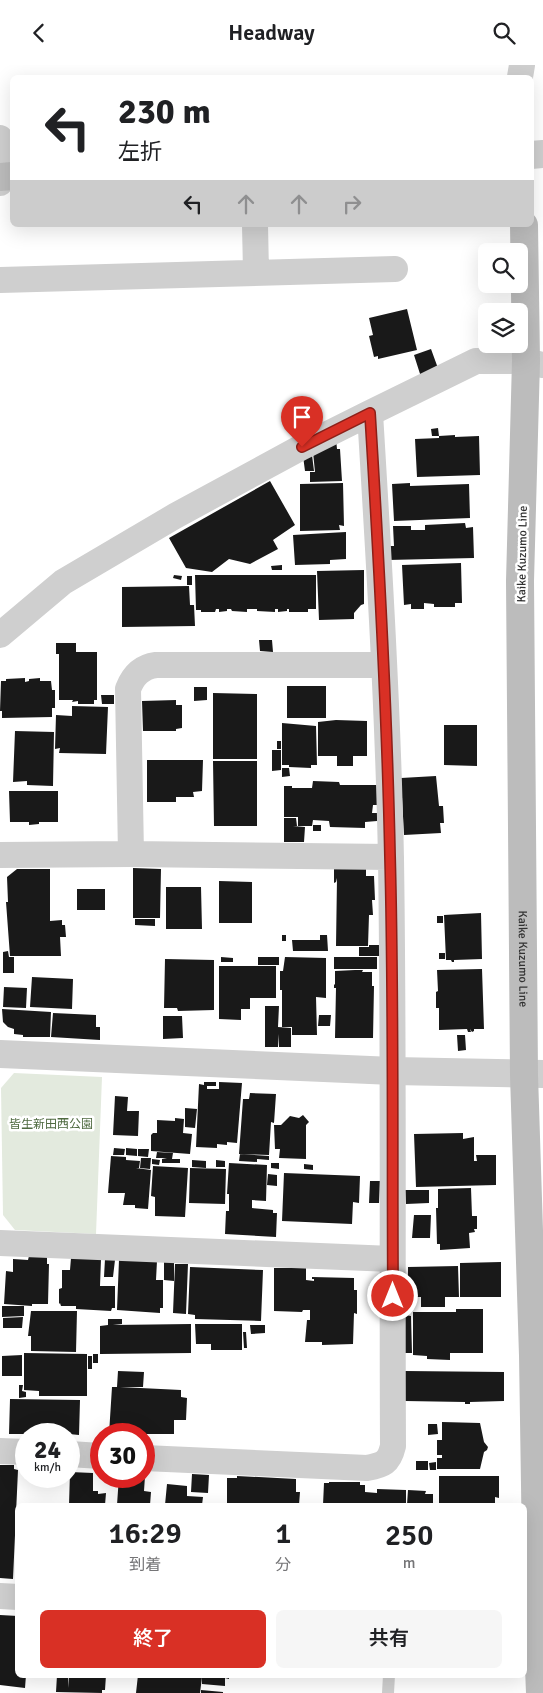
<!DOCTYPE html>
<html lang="ja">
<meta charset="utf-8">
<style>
body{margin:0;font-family:Signika,"Noto Sans JP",sans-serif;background:#f6f6f6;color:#202124;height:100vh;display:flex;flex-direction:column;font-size:19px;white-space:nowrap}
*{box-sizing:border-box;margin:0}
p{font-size:16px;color:#757577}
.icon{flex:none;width:28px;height:28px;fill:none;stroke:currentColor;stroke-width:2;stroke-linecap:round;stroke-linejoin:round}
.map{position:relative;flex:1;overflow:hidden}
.panel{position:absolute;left:15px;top:1438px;width:512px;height:175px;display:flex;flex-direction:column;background:#fff;border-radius:8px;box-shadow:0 5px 20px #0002}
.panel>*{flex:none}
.top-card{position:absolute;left:10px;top:10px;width:524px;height:152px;border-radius:8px;box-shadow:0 5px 20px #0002;background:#fff;color:#202124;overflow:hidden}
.fabs{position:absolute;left:478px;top:178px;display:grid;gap:10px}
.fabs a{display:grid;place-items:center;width:50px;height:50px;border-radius:8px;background:#fff;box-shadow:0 5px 20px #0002;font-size:25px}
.speed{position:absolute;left:15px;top:1358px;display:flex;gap:10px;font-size:25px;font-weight:700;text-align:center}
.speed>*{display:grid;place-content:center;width:65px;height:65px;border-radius:50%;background:#fff;box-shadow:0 5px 20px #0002;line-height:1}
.speed small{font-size:12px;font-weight:400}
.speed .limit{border:8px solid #d22;background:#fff;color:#111}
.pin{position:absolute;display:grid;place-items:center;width:42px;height:42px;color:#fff;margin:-51px -21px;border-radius:50% 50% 50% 0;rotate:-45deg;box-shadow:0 0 5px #0007}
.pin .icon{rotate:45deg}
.me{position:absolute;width:55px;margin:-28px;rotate:0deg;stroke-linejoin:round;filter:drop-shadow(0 0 4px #0008)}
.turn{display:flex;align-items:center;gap:18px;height:105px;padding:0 25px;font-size:22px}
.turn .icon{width:65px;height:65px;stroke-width:2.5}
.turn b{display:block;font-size:35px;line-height:42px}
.lanes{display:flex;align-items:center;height:48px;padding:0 25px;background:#0003;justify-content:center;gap:25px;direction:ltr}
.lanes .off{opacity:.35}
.eta{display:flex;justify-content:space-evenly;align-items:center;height:85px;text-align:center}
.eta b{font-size:30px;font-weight:600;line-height:35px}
.cta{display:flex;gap:10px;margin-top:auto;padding:10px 25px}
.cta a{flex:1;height:58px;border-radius:8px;background:#d93025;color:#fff;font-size:20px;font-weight:600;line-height:58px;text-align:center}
.cta a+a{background:#f6f6f6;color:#202124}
header{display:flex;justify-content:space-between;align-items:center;height:65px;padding:0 25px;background:#fff;font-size:22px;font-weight:600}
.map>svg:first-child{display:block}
.green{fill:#e3eade}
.building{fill:#191919}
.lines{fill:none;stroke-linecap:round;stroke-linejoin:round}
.service{stroke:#cfcfcf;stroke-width:12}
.minor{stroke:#cfcfcf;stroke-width:26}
.tertiary{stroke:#cfcfcf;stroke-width:28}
.secondary{stroke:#bcbcbc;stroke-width:28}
.route-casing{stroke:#8d1f18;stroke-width:12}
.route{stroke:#d93025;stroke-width:9}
.labels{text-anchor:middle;stroke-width:5;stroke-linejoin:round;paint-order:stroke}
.street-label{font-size:12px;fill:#323232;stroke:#fff}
.park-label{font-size:12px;fill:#506b41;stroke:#fff}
</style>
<header><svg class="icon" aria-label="back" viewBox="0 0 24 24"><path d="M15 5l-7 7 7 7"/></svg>Headway<svg class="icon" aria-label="search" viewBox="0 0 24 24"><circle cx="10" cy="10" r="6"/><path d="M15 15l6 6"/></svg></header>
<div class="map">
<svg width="543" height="1628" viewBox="0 0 543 1628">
<rect width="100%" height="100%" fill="#fff"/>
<!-- green -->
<path class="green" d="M14,1008L102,1012L96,1169L15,1165L3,1150L1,1023Z"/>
<!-- building -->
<path class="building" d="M407,244L417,285L378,294V291L374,292L369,271L373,270L369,253Z
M431,284L439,306L421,312L414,290Z
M438,363L439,371H432L431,364Z
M455,370V372L479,371L480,410L417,412L415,374L439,373V371Z
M336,374L337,384H340L342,416L310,417V407H315L313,387Z
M312,390L314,406H305L303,391Z
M270,416L295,460L273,475L278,484L250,499L229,494L212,507L186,503L169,473Z
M343,418L344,461L339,460L340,465L300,466V419Z
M410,418V421L469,419L470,453L394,456L392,419Z
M465,458L466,463L473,462L474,493L388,495L387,481H394L393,461H411V465H425V460Z
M346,467V494L330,495V499L295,500L293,470Z
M461,498L462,538H455V542H434V539L424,538V544H411V539L404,540L402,500Z
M282,500V505H272L271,501Z
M364,505V539L361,540L354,548V554L319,555L317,506Z
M174,510L182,511L181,515L173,513Z
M195,510H316V544H308V547H289V544H287V546L278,547V544H275V547L257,546V544H247V547L232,546L231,544H227V546L219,547V544H216L215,547H201V545H196Z
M187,511H192V520H187Z
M189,521L190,540H194L195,561L122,562V522Z
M259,575H272L273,587L260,586Z
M56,578H76V587H97V635H94V639H78V636L72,637L73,635H59V589H56Z
M25,613V617L29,616V614L40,613V616H51L52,625H55V643H52V652L2,653V646H0L1,616H6V614Z
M287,621H326V653H287Z
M194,622H207V635L194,636Z
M213,628L257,629V694H213Z
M101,630H114V639H102Z
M176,635V640H182V663L176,664V666H143L142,636Z
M72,641L108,642L106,689L59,688L60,683L55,684L56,650L72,651Z
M336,655L367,656V691H353V701H337V691H318V657Z
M282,658L316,661L317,700H311V703L289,702V700H282Z
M444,660H477V701L444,700Z
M15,666L54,667L53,721L27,720V716L13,717Z
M277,676H281V684H277Z
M272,685H281V705L272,706Z
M147,695H203L202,726L193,727L194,732H176V737H147Z
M213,696H257V761H214Z
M282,703H289L290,711L282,712Z
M436,711L439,741H443L444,758H440L441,768L404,770L401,713Z
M313,716L339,717L340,720H377V740H373L372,748H377V756L365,757V763L330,762L329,756L313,755L312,761H298V752H284V721H292V723H312Z
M9,726H58V757H39V759L29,760V757H10Z
M284,753H296L297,761H293L305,762L304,777H284Z
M313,760H321V766H313Z
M133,803L161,804L160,853H133Z
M334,803H366V811H374L375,835H372L373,850H369L368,881H336L337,813L336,817L334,818Z
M17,804H50V856L62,855V860H65L66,872H60L61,891H10L6,837H8L7,812Z
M219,816L252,817V858H219Z
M166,822H201L202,864H166Z
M77,824H105V845H77Z
M481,848L482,894L454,895V897H452L451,895H446L444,850Z
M437,851H443V858H437Z
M135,854H155V861L135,860Z
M282,870H286V876H282Z
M320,870H327L328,886H293L292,875H320Z
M369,880H380V891H359V882H369Z
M8,886L9,892H14V908H3V887Z
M439,888H445V894H439Z
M221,892L233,893V897H221Z
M258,892H279V900H258Z
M285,892L326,893V933L316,932L317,970H292V962H282V925H280V906H283Z
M334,892H377V904H334Z
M165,894L214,895V945L178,946L177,943H164Z
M219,901H276V933H250V944H241V955L219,954Z
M482,904L484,964H474V966L472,967L470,964L471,967H468L467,964L439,965V943H436V927L438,926L437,905Z
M355,905H363L362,907H372V921H374L373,973H335L336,923H334V919L335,920V906Z
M32,912L73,914L72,944L30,942Z
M4,922L27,923L26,943L3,942Z
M265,941H279L278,962L291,963V982H279V969L278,982H265Z
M2,944L51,947L50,972H23V970L14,969V964L8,962L3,957Z
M53,948L96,950V962H100V975L51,972Z
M319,950H331L330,961H318Z
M163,951H182L183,973L163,974Z
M457,970H465L466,985L458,986Z
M204,1017H216V1021H207V1024H219V1017L242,1018L237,1078L227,1077V1080L217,1079V1083L196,1082L199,1019L204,1020Z
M250,1028L276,1029L274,1058L271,1057L269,1090L239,1089L243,1034H249Z
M115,1031L128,1032L127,1046H139L138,1071L113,1070Z
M185,1043L197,1044L195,1063L185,1062Z
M303,1050L309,1057L306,1060V1094L279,1093L280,1084H275L274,1060H281L290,1051L299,1053Z
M175,1053L184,1054L183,1068L192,1069L190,1089L151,1086V1070L153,1068H157V1055L175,1056Z
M463,1068V1074L474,1072V1096H477L476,1090H496V1120L416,1122L414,1069Z
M114,1083L125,1084L124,1090H113Z
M126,1083L137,1084V1091L126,1090Z
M138,1084H149L148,1092L138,1091Z
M157,1087L173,1088L172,1094H180V1098H162V1094L167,1093H156Z
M240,1089L269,1091V1095L257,1094V1097L239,1096Z
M111,1091L126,1092V1095L140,1096L139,1103H136L151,1105L148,1144L135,1143V1140H123L125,1128H108Z
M141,1093H151L150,1104L140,1103Z
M152,1094L160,1095L159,1100L152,1099Z
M192,1095L206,1096V1103L192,1102Z
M216,1095L225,1096V1102H216Z
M229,1098L267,1100L266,1136L252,1135V1143L273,1145V1148H277L276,1172L225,1169L226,1146H229V1129H227Z
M271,1098H279V1104L271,1103Z
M304,1099L313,1100V1105L304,1104Z
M153,1101L188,1103L185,1152L155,1151V1132L151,1131Z
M190,1103L226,1104L225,1139L189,1138Z
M284,1108L360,1111L359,1138L353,1137L352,1159L282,1156Z
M268,1109L277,1110V1121L267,1120Z
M370,1116H380L379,1138H369Z
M471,1123L472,1151H477V1164H474L475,1167L469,1168L470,1183L440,1185V1179H437L436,1143H438V1124Z
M405,1125H429V1138L406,1139Z
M414,1150H431L430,1173H412Z
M29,1191L47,1192V1199H49L48,1239H32V1241L4,1239L6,1206L13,1207V1194L28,1195Z
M71,1193L101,1194L100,1221H115V1243H112L111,1246L76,1244V1241H61L60,1238L59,1239V1224L62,1223V1205H70Z
M105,1194L115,1195L113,1212H104Z
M119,1195L157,1196L156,1215H163V1243H160V1248L117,1245Z
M164,1197H174V1216L164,1215Z
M501,1197V1232H460V1198Z
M175,1199H188L186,1249L173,1248Z
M458,1201L459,1232H412L413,1220H408V1202Z
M190,1202L263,1205L261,1256L195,1254V1250L188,1249Z
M274,1203H306V1215L314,1216V1214H312V1212L354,1213V1225H357V1249L354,1248L353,1279L322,1280V1277H305L307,1255H310V1245H303L302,1247L274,1246Z
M369,1220H379V1239L369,1240Z
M421,1232H445V1242H421Z
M2,1241H24V1251L2,1252Z
M456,1244H483V1288H450V1295L427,1294V1291L413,1290V1247H456Z
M31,1246H77L76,1287L31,1286V1271H28Z
M405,1250L411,1251L412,1288H405Z
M23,1252L22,1263H3V1253Z
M108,1254H122V1259L113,1260L191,1259V1288L100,1289V1261L108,1260Z
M195,1259H242V1285H211V1279H196Z
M250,1260H265V1268L251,1269Z
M243,1267H246L247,1283H244Z
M24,1288L87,1289V1331H39V1326L24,1325Z
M93,1289H98V1298H93Z
M22,1290V1311H2V1291Z
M88,1291H92V1304H88Z
M118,1306L144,1307L143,1322H120L181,1325V1332L187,1333L186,1355H174V1369H109L112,1322H117Z
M405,1306L504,1307V1336L470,1337V1339H465V1337L405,1336Z
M19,1320H23L22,1326L26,1327V1332L19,1333Z
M10,1334L80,1335L79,1370L69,1369H9Z
M442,1357L480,1358L484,1377L488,1382L487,1385L484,1387L480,1404H437V1393H442V1390H437V1375H442Z
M428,1359H437L438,1369L428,1370Z
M416,1396H428V1405H416Z
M436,1397V1405H430L429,1398Z
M0,1400H14V1404L18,1405L13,1514L0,1513Z
M70,1407L93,1408V1426H98V1429L106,1428L105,1440H69Z
M192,1409L209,1410L208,1428L191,1427Z
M119,1411H145L144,1426L151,1427L150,1440H117Z
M237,1411L296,1414V1427H300L299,1440H275V1438H261V1440H227V1413H237Z
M439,1411H499V1433L495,1432V1440H439Z
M329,1417H360V1420H365V1427L377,1428V1424L406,1425V1440H323L324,1418H329Z
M167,1419L187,1421V1431L203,1432L202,1440H165Z
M408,1425L426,1426L425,1429H433V1440H407Z
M0,1550L18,1551V1610H26L25,1623L0,1620Z
M57,1610H68V1623L69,1610H106L105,1625H102V1628L56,1627Z
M138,1610H192L202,1612L200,1628H136Z
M202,1610H229V1614L225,1613V1621L202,1619Z
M201,1625L223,1627V1628H201Z"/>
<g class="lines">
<!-- service -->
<path class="service" d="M388,1628L389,1610"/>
<!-- minor -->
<path class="minor" d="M520,12L522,0
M0,73L1,111L0,118
M255,160L256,207
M0,215L395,204
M0,570L63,517L175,451L302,382L370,348L476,296H526L543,300
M131,789L128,624C133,611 141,602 156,600H384
M0,790L131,789L391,792
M0,1178L392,1194
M0,1386L26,1387
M69,1389L101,1391
M144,1393L367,1403C383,1400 389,1398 393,1381C392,1186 394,990 391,794C388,645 379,496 370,348
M0,1531L18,1532"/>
<!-- tertiary -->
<path class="tertiary" d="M531,90L543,89
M0,989L393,1006L543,1009"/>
<!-- secondary -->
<g class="secondary">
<path d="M0,112L12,111"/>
<path id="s1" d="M524,160L526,296L520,516L524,1010L533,1290L537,1550L540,1628"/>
</g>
</g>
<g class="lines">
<!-- route casing -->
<g class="route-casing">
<path id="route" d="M302,382L370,348C379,495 387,643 390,791C394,938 392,1085 393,1231"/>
</g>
<!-- route -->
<use href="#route" class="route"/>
</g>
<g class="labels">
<!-- street labels -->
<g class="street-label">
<text transform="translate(522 489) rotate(-89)" y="4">Kaike Kuzumo Line</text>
<text dy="4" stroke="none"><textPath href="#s1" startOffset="734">Kaike Kuzumo Line</textPath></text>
</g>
<!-- park labels -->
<g class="park-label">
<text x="51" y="1063">皆生新田西公園</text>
</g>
</g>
</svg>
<div class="fabs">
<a><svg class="icon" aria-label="search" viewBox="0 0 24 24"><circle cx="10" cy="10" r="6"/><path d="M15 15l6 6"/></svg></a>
<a><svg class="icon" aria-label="layers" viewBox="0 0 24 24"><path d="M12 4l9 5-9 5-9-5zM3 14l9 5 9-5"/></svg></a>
</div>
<div class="speed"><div>24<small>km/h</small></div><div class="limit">30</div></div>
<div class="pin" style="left:302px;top:382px;background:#d93025"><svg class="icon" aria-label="arrive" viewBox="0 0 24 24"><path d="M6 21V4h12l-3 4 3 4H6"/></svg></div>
<svg class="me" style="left:393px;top:1231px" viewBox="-20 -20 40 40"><circle r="17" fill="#d93025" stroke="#fff" stroke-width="3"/><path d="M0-11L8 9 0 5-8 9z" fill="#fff"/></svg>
<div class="top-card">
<div class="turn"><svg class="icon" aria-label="left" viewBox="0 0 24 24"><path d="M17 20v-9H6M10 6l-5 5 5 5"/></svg><div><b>230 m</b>左折</div></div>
<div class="lanes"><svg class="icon" aria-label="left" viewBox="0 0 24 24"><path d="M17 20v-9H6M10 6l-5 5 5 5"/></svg><svg class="icon off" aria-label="ahead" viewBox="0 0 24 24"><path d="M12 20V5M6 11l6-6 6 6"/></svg><svg class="icon off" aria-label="ahead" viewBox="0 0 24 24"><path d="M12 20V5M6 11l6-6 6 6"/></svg><svg class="icon off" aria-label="right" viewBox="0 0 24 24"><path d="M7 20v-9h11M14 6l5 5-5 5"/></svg></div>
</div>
<section class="panel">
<div class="eta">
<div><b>16:29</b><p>到着</p></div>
<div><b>1</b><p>分</p></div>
<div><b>250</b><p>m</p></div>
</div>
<div class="cta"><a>終了</a><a>共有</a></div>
</section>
</div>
